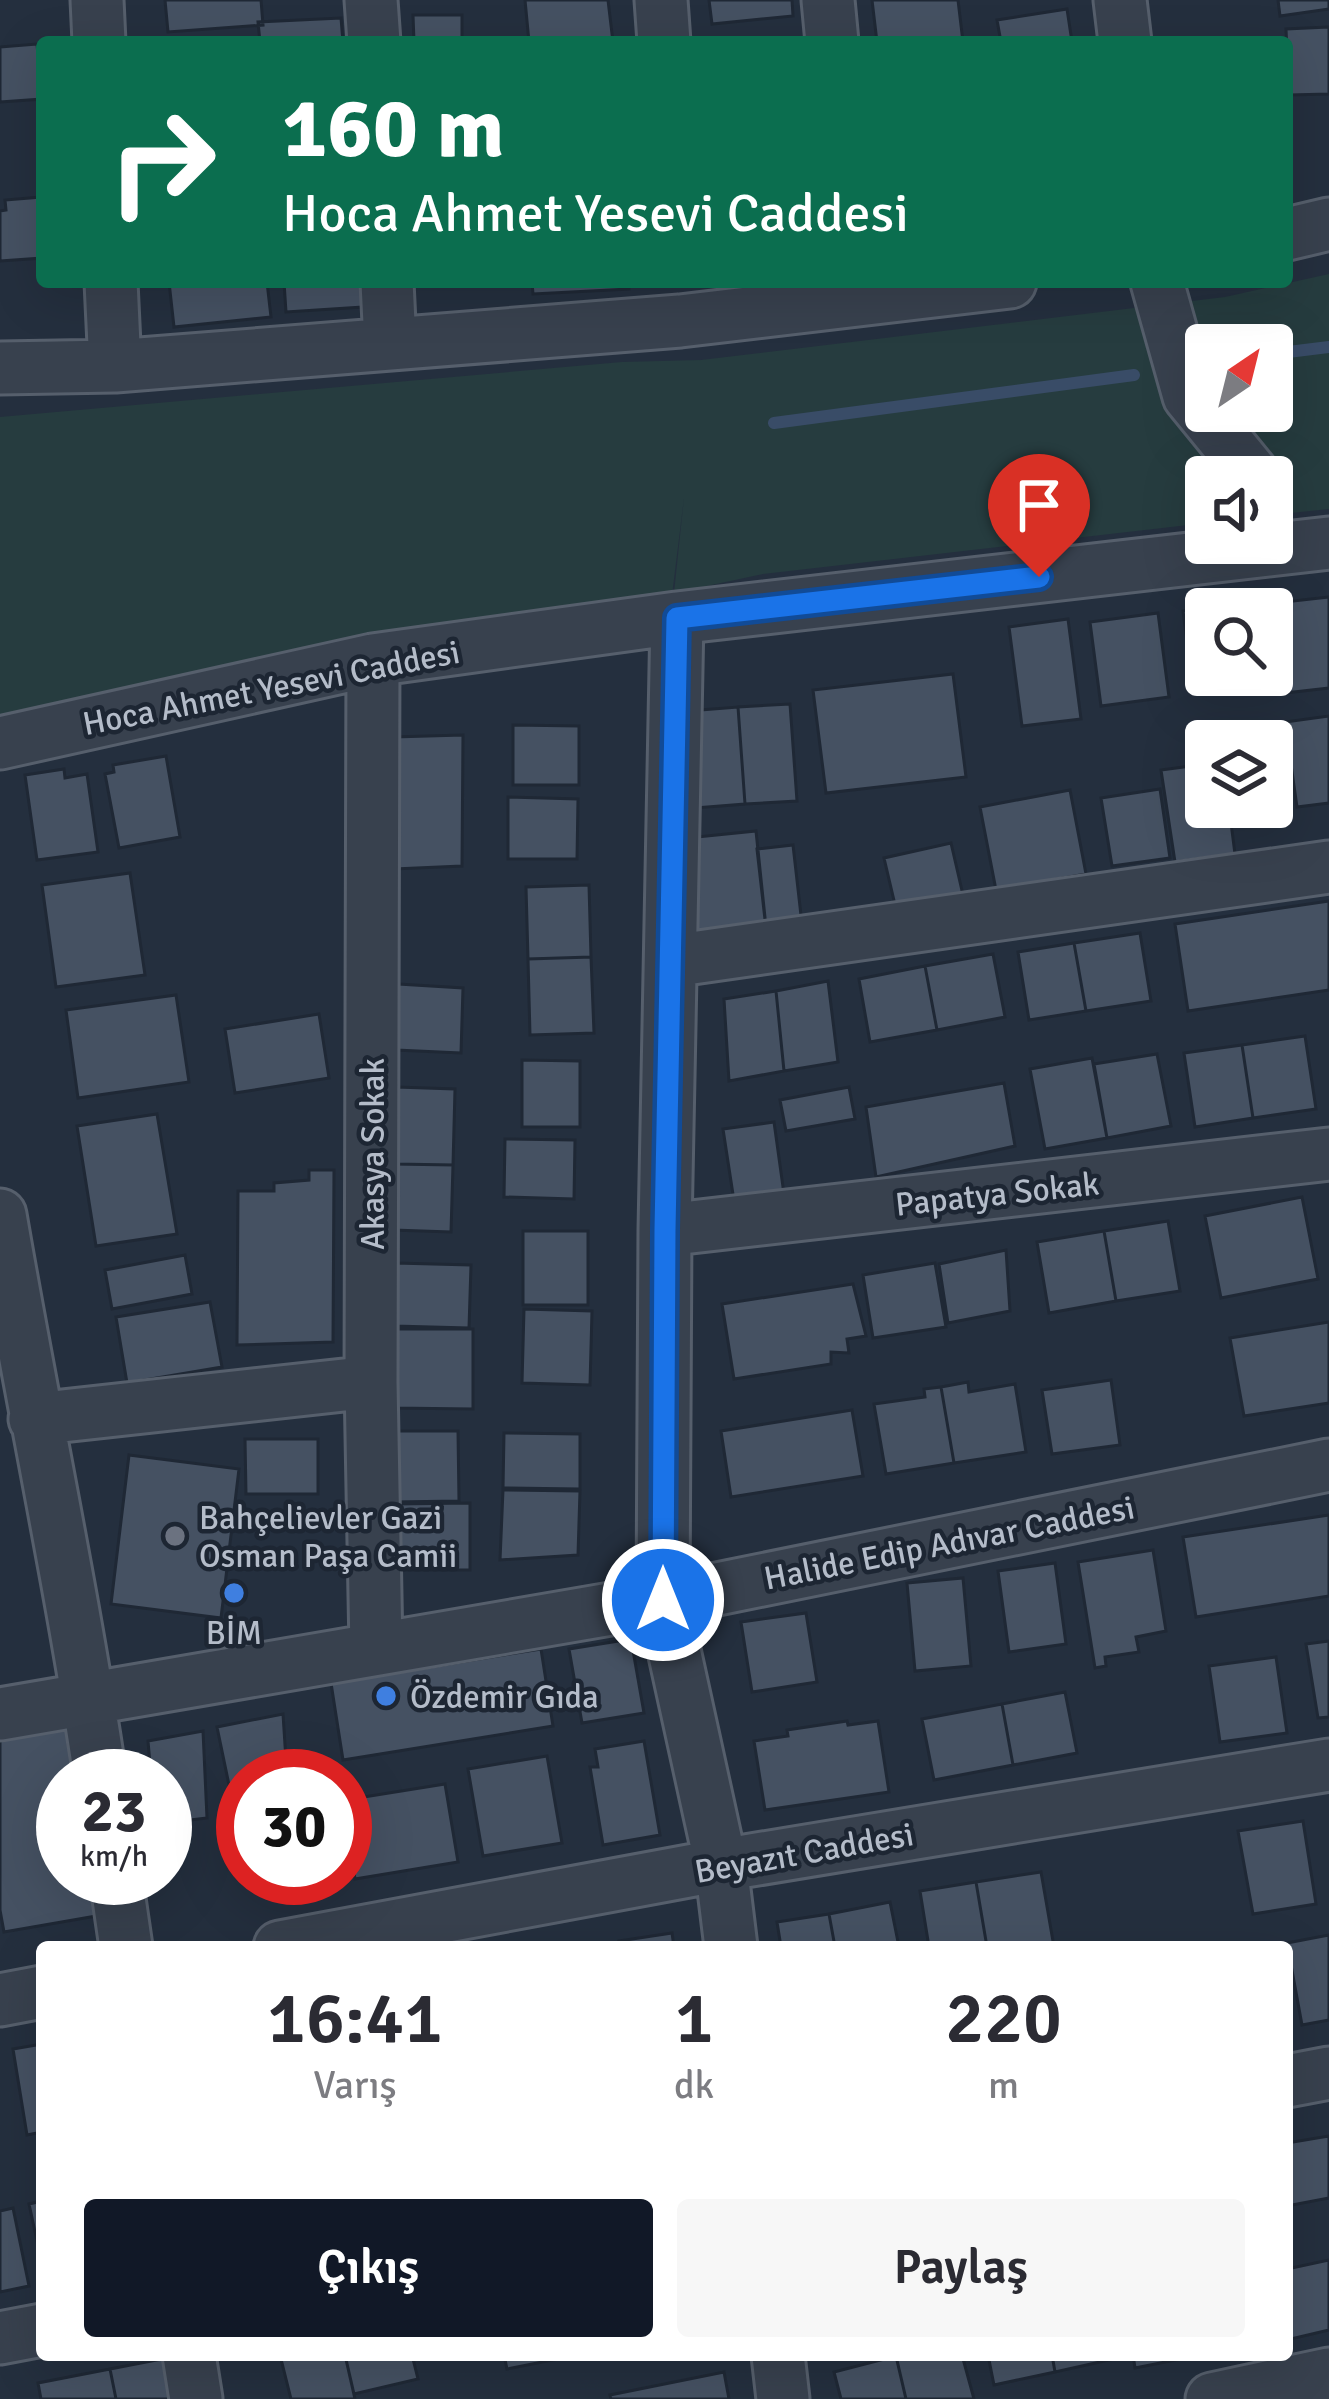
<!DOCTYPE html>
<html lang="tr">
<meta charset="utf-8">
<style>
body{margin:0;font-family:Signika,sans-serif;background:#f7f7f7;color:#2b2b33;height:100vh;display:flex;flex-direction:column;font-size:45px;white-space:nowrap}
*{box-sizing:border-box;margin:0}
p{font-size:39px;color:#7c7c81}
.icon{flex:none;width:66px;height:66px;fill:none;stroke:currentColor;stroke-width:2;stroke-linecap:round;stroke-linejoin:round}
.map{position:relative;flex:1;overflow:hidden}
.panel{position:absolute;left:36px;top:1941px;width:1257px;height:420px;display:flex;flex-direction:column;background:#fff;border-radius:12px;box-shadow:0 12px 48px #0002}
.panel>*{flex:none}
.hud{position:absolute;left:36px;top:36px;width:1257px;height:252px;border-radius:12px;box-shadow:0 12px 48px #0002;background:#0b6e4f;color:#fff;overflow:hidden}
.needle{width:78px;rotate:35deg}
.fabs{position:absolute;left:1185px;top:324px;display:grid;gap:24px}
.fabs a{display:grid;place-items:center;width:108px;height:108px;border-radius:12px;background:#fff;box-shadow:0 12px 48px #0002;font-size:60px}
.speed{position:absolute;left:36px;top:1749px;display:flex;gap:24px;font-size:60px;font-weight:700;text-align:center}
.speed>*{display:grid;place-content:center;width:156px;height:156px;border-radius:50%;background:#fff;box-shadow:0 12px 48px #0002;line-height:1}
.speed small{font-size:30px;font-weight:400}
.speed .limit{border:18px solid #d22;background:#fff;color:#111}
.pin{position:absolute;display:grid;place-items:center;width:102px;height:102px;color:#fff;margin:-123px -51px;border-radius:50% 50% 50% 0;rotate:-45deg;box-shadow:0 0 12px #0007}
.pin .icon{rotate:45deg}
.me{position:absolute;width:132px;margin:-66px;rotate:0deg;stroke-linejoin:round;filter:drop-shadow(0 0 9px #0008)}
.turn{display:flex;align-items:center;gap:42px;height:252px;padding:0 48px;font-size:54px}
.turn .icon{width:156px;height:156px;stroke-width:2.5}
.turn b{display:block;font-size:84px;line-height:102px}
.eta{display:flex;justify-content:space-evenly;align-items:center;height:204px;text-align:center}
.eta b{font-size:72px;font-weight:600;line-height:84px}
.action{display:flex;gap:24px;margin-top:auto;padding:24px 48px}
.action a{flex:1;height:138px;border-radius:12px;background:#111827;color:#fff;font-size:48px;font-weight:600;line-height:138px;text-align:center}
.action a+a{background:#f7f7f7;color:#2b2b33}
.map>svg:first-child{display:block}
.green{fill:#263c3f;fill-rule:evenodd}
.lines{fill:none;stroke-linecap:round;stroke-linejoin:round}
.stream{stroke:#394c67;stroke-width:12}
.building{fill:#455162;stroke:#1f2835;stroke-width:3}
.minor-casing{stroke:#565f6c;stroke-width:57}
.minor{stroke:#38414e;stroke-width:51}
.route-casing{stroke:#114b97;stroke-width:30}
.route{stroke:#1a73e8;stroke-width:21}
.worship-dot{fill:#6b7280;stroke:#1d2633;stroke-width:4.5}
.shop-dot{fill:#3f7fe0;stroke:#1d2633;stroke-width:4.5}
.labels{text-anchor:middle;stroke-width:9;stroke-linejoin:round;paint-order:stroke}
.street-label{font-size:33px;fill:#b4bcc9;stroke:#1d2633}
.poi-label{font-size:33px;fill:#b4bcc9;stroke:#1d2633;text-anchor:start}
</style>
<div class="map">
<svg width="1329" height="2399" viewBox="0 0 1329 2399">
<rect width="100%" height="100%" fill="#242f3e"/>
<!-- green -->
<path class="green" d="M1329,274V509L1272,515V477H1206V523L763,574L674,593L684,498L672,595L0,717V417L622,362L701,360L1225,297ZM1206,345H1272V411H1206Z"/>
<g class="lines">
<!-- stream -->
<path class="stream" d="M1272,354L1329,347
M774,423L1134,375"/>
</g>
<!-- building -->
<path class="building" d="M165,0H261L263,25L168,32Z
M525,0H608L613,42H529Z
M709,0H792L793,16L712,24Z
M872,0H958L963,42H877Z
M1278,0H1329V9L1280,16Z
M1067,9L1072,42H1001L997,20Z
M413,15H462V42H414Z
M341,18L343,42H260L258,22Z
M1329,27V94L1289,95L1286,29Z
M37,44L42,99L0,102V47Z
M42,197V258L0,261V211L6,210L5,200Z
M169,282H267L271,317L174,327Z
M284,282H362L363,307L286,312Z
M532,282H629V289L533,294Z
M1329,597V688L1285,693L1275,603Z
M1240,604L1241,609H1206V675H1250L1252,687L1194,694L1183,611Z
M1158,613L1169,697L1101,706L1090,622Z
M1068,619L1081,719L1022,726L1009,627Z
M953,674L966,777L826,793L813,690Z
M790,704L797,801L745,804L738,707Z
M738,707L745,804L695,808L688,711Z
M1329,716V803L1297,807L1285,722Z
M513,725L579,726V785H513Z
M463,735L462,866L394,869L393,737Z
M166,756L180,837L119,848L105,774L114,772L113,765Z
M1206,764V807H1229L1235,854L1175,862L1161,770Z
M64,769L65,778L87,774L98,852L37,860L25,775Z
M1160,789L1170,858L1112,866L1101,798Z
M1070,790L1086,874L996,890L980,807Z
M508,797L578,799L577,859H508Z
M756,831L767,937L688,947L687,838Z
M951,843L963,895L896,909L884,858Z
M793,845L803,933L767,937L757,849Z
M130,873L145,975L56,987L42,885Z
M589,885L591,957L528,959L526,887Z
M1329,901V990L1188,1011L1175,924Z
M1140,933L1151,1001L1086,1011L1074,943Z
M1074,943L1086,1011L1029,1020L1018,952Z
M993,954L1005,1017L937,1030L925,966Z
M591,957L594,1033L530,1035L528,959Z
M925,966L937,1030L870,1042L859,979Z
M828,981L838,1062L784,1071L776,991Z
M398,984L463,988L461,1053L396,1050Z
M776,991L784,1071L729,1081L724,999Z
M176,995L189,1082L78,1098L66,1010Z
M319,1014L329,1078L235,1093L225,1029Z
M1305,1036L1316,1109L1253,1118L1242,1045Z
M1242,1045L1253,1118L1195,1127L1184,1053Z
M1157,1054L1171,1126L1107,1138L1094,1064Z
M1092,1058L1107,1138L1045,1149L1030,1069Z
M522,1060L580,1061V1127H522Z
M1004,1083L1015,1146L876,1177L866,1107Z
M396,1087L455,1089L453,1165L394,1164Z
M849,1087L855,1119L786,1131L780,1100Z
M157,1114L177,1234L96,1246L77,1126Z
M774,1122L784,1194L734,1201L723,1129Z
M505,1139L575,1140L574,1199L504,1197Z
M394,1164L453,1165L451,1232L393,1230Z
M309,1170H334L333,1342L237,1345L238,1191H274V1183L309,1180Z
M1302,1197L1318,1279L1221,1298L1205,1216Z
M1168,1221L1180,1291L1116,1301L1104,1231Z
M523,1231H588V1305H523Z
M1104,1231L1116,1301L1049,1313L1037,1242Z
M1006,1250L1010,1311L948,1323L939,1264Z
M185,1255L192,1294L112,1309L105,1270Z
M395,1263L471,1265L469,1328L394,1326Z
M935,1263L946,1327L873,1338L863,1275Z
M853,1284L866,1336L847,1339L849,1353L831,1352V1364L734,1379L722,1304Z
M210,1302L222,1367L127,1383L116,1317Z
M524,1309L592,1311L590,1385L522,1383Z
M1329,1322V1403L1244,1416L1230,1338Z
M393,1329H473V1409L393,1408Z
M1111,1380L1120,1445L1052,1454L1042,1390Z
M968,1382L969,1392L1015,1384L1026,1452L954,1463L941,1387Z
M941,1387L954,1463L886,1474L874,1404L925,1397L924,1389Z
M852,1410L863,1476L731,1497L721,1431Z
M392,1431H458L459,1501L393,1502Z
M504,1433L580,1434V1489L503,1488Z
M245,1439H318V1494H246Z
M129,1455L239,1469L221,1618L111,1604Z
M503,1490L580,1491L578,1555L500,1560Z
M470,1503V1570H395L394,1504Z
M1329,1515V1596L1196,1617L1183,1537Z
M1153,1550L1166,1631L1136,1637L1139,1652L1105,1657L1106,1666L1095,1668L1078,1562Z
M1055,1563L1066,1644L1009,1652L998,1571Z
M963,1578L971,1666L915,1671L907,1583Z
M806,1613L817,1682L752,1692L741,1622Z
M631,1639L644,1713L582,1723L569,1649Z
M1329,1641V1717L1318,1718L1306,1644Z
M541,1649L553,1726L343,1760L331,1683Z
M1276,1657L1287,1733L1220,1742L1209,1666Z
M1065,1692L1077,1753L1013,1765L1002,1704Z
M1002,1704L1013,1765L934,1780L922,1719Z
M283,1714L287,1776H243V1808L234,1809L217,1727Z
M847,1721L848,1725L878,1721L889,1792L765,1810L754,1741L788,1736L787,1730Z
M70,1726L78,1776H63V1878H96L102,1915L4,1932L0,1910V1737Z
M203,1731L207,1818L165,1823V1776H151L148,1741Z
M644,1741L660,1835L603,1845L590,1767H598L595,1749Z
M547,1756L562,1843L483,1856L468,1769Z
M445,1784L458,1862L355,1879L345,1817V1800Z
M1303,1821L1316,1904L1253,1914L1238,1831Z
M1041,1872L1054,1947H987L976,1882Z
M282,1878H329L330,1883L284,1891Z
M976,1882L987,1947H929L920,1891Z
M890,1902L899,1947H835L829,1914Z
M829,1914L835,1947H781L777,1922Z
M672,1933L674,1947H620L619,1941Z
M1329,1935V2020L1302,2025L1287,1943Z
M42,2044V2132L27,2135L13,2049Z
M1329,2136V2198L1287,2206V2143Z
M42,2201V2264L29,2204Z
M13,2208L29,2286L0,2292V2211Z
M1329,2260V2330L1291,2339L1287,2322V2269Z
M280,2355H345L355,2399H291Z
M345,2355H412L418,2379L354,2394Z
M504,2355H578L507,2369Z
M900,2355H962L974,2399H906L896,2356Z
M988,2355H1052L1055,2372L994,2385Z
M1052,2355H1118V2358L1055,2372Z
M1133,2355H1201L1135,2368Z
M896,2356L906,2399H841L834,2372Z
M172,2357L180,2399H116L110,2369Z
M110,2369L116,2399H41L38,2383Z
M724,2372L729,2399H611L610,2395Z"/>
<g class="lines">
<!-- minor casing -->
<g class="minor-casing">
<path id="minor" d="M97,0L99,42
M371,0L374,42
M661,0L664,42
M828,0L832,42
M1120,0L1125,42
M1287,234L1329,224
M111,282L115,366
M387,282L390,344
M1157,282L1189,396L1255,477
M0,368L115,366L680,321L1010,282
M677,618L665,1230L663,1600L721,1865L731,1947
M373,660L371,1382L376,1649
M0,743L373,660L677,618L1329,543
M671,961L1329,867
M0,1215C32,1402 72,1588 100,1776
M665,1230L1329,1154
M35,1419L371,1382
M0,1714L663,1600L1329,1465
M116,1878L126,1947
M280,1947L721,1865L1329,1765
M0,2000L42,1992
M1287,2081L1329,2073
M0,2338L42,2330
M189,2355L196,2399
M778,2355L783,2399
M1212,2399L1329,2374"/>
</g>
<!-- minor -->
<use href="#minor" class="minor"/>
</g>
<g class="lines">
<!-- route casing -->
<g class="route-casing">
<path id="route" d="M663,1600L665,1230L677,618L1039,577"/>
</g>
<!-- route -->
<use href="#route" class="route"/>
</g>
<!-- markers -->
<circle class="worship-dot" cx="175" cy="1536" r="12"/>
<g class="shop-dot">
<circle cx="234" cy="1593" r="12"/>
<circle cx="386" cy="1696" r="12"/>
</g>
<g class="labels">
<!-- street labels -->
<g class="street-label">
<text transform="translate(271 687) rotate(-11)" y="12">Hoca Ahmet Yesevi Caddesi</text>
<text transform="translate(372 1154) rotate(-90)" y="12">Akasya Sokak</text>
<text transform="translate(997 1193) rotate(-6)" y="12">Papatya Sokak</text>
<text transform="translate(949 1542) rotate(-11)" y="12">Halide Edip Adıvar Caddesi</text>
<text transform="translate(804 1852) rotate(-10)" y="12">Beyazıt Caddesi</text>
</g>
<!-- poi labels -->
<g class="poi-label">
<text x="199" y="1529">Bahçelievler Gazi<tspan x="199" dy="38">Osman Paşa Camii</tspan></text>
<text x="234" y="1644" text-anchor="middle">BİM</text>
<text x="410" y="1708">Özdemir Gıda</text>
</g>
</g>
</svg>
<div class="fabs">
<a><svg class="needle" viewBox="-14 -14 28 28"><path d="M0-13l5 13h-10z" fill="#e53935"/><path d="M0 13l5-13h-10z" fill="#7c7c81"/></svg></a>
<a><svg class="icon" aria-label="sound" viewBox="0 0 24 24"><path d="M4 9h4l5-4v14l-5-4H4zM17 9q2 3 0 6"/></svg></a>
<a><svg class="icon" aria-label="search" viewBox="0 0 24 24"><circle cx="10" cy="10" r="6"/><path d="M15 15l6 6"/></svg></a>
<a><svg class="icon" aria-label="layers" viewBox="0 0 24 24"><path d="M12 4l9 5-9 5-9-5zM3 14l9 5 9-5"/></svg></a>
</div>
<div class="speed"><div>23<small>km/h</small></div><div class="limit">30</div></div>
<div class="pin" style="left:1039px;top:577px;background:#d93025"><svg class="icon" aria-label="arrive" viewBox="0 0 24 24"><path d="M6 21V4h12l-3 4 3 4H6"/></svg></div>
<svg class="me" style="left:663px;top:1600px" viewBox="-20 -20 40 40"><circle r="17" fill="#1a73e8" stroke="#fff" stroke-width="3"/><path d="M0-11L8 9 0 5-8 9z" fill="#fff"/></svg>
<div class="hud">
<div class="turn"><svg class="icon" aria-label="right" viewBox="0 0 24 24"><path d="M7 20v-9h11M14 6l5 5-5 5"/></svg><div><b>160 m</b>Hoca Ahmet Yesevi Caddesi</div></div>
</div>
<section class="panel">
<div class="eta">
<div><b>16:41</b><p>Varış</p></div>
<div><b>1</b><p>dk</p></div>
<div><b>220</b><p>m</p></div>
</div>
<div class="action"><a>Çıkış</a><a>Paylaş</a></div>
</section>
</div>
